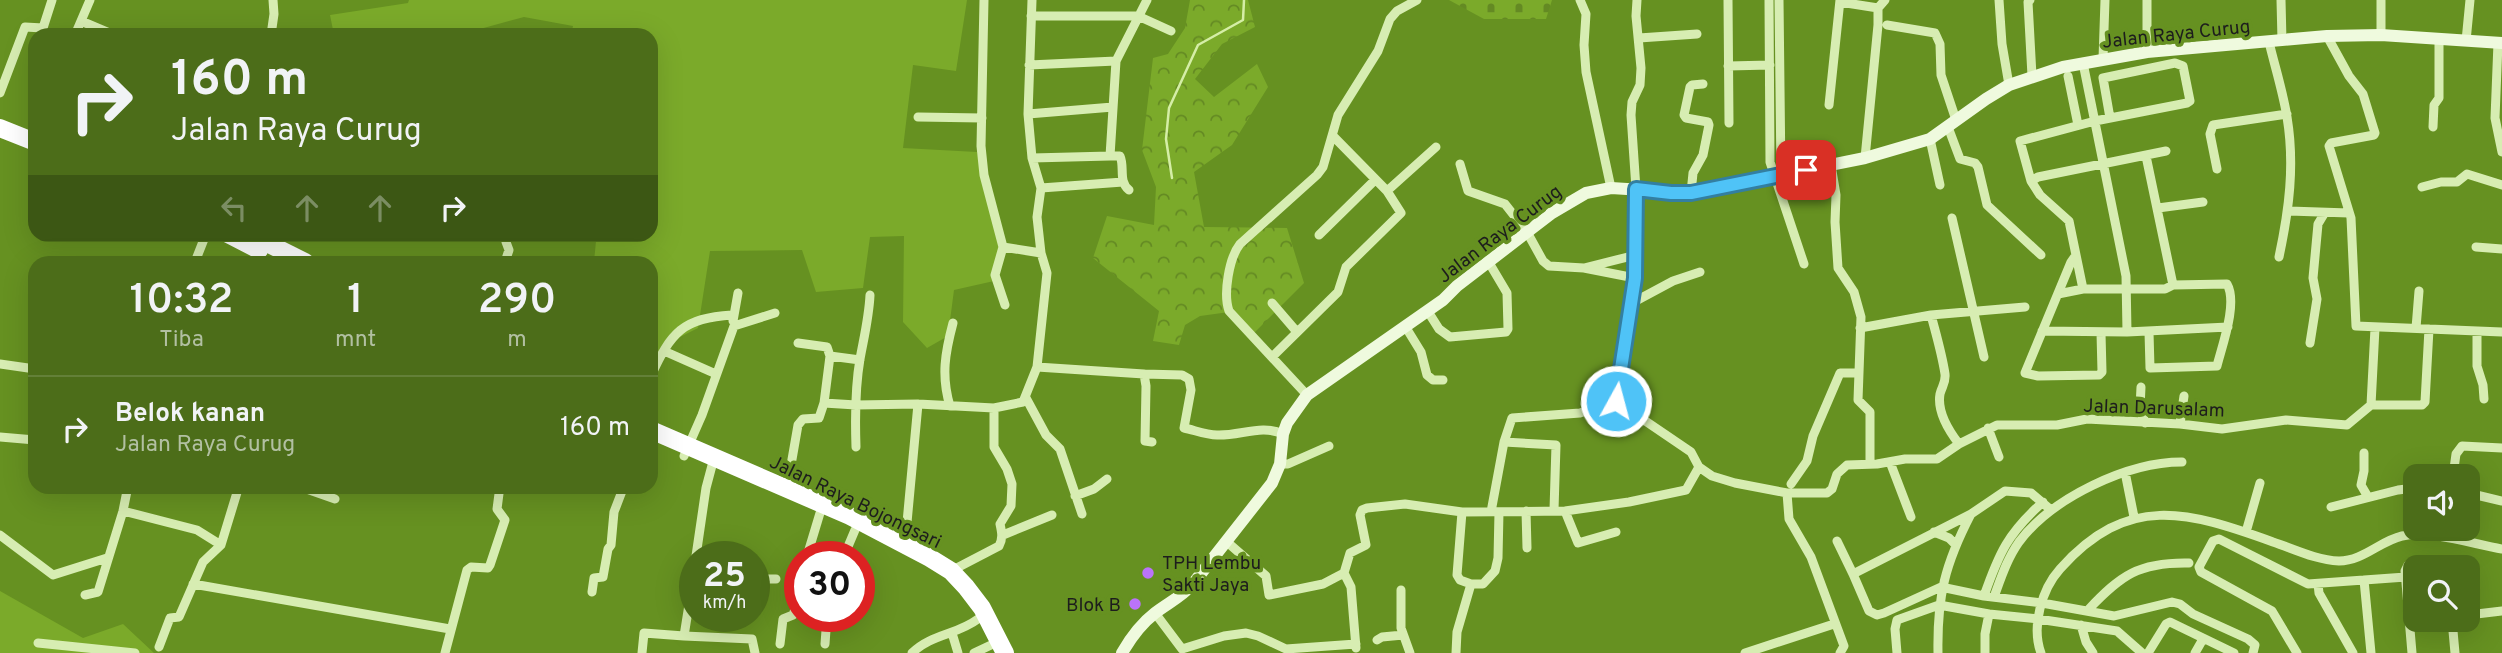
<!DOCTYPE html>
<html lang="id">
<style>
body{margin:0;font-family:Overpass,sans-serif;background:#537222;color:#f1f3f6;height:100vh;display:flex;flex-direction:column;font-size:26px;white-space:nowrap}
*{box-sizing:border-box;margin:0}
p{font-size:23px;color:#b2c0a2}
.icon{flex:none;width:38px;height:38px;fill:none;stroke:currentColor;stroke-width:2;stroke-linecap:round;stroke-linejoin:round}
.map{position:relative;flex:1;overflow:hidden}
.details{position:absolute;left:28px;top:256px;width:630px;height:238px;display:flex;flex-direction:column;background:#4c6d19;border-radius:21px;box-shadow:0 7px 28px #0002}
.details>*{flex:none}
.hud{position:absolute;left:28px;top:28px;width:630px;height:214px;border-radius:21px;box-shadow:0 7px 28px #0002;background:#4c6d19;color:#f1f3f6;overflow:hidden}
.buttons{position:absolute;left:2403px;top:464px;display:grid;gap:14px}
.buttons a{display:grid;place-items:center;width:77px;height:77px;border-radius:14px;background:#4c6d19;box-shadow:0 7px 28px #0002;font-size:35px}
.speed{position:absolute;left:679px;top:541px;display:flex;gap:14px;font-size:35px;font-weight:700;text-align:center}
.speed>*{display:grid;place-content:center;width:91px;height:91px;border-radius:50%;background:#4c6d19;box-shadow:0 7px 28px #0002;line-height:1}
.speed small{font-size:18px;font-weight:400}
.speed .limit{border:10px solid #d22;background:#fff;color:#111}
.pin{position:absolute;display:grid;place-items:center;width:60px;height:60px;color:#fff;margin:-30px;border-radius:14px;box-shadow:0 4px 10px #0006}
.me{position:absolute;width:77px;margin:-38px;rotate:7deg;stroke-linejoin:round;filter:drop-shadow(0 0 5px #0008)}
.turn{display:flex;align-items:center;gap:24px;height:147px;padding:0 28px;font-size:32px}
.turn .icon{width:91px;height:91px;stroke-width:2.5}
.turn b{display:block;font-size:49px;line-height:60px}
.lanes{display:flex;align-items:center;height:66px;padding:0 28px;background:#0003;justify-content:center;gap:35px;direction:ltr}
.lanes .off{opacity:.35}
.eta{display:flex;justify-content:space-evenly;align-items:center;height:119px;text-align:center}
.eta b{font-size:42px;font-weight:600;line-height:49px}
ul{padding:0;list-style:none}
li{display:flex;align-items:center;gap:21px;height:105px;padding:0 28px;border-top:2px solid #638038}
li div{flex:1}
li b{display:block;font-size:26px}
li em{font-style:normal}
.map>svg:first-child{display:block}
.green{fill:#7baa2a}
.forest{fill:url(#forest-crowns)}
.cemetery{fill:url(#cemetery-stones)}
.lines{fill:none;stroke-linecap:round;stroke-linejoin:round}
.stream{stroke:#d5eea6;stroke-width:2.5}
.street{stroke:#d7edb2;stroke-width:9}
.secondary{stroke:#effade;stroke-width:12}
.highway{stroke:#fff;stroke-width:18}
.route-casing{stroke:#337fa1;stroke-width:18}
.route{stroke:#4fc3f7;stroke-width:12}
.poi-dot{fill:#bb73fa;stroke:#669121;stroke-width:2.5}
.labels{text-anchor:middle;stroke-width:7;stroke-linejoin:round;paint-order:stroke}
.street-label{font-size:19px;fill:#1d1d1d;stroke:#669121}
.poi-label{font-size:19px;fill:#1d1d1d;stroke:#669121;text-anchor:start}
</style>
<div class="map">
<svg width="2502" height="653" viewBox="0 0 2502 653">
<defs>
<pattern id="forest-crowns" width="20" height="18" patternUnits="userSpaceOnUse" patternTransform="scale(1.75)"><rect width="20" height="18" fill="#7baa2a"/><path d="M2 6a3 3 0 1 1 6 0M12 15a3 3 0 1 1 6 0" fill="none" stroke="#648a23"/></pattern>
<pattern id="cemetery-stones" width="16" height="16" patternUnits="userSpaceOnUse" patternTransform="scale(1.75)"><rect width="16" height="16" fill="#7baa2a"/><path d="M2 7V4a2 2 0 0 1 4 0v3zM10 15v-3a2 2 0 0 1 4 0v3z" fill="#648a23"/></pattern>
</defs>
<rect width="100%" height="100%" fill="#669121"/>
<!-- green -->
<path class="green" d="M409,0H967L956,71L913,65L903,148L977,152L1001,245L994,281L954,290L948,336L927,348L903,322L904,236L870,237L863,288L816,292L802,250L710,251L698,328L670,342L651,389V262H594L596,241L579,235L651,234V35H571L573,26L524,17L458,35H334L330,15L408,3Z
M0,591L83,638L123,624L154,653H0Z"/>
<!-- forest -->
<path class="forest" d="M1190,0H1248L1255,27L1222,44L1195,79L1214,97L1257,64L1268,87L1232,145L1194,172L1204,227L1287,228L1304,283L1254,333L1229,312L1200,316L1185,325L1179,345L1153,341L1159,311L1093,258L1107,216L1154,225L1156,187L1142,150L1153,58L1168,54L1185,28Z"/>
<!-- cemetery -->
<path class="cemetery" d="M1449,0H1552L1546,19H1484Z"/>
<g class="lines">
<!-- stream -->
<path class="stream" d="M1172,178L1166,139L1169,108L1198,45L1243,20L1244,0"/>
<!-- street -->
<path class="street" d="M984,0L981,146L984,175L1003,247L995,275L1005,305
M1580,0L1586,14L1584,45L1586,72L1611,188
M1637,0L1636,16L1641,68L1640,85L1632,102L1631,115L1636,189L1635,278L1616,401L1691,452L1699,467L1712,476L1735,483L1787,493H1827L1832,489L1837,474L1847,465L1877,464L1905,459H1937L1959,444L1997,425H2057L2087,419L2180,424L2222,429L2286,420L2347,425L2371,405L2375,328
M1728,0L1729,123
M1769,0L1770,162L1804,264
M1779,0L1781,175
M1999,0L2002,44L2009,85
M2030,0L2028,2L2032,76
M2281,0L2282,41
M1840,2L1878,8
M1031,16H1138L1171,31
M81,21L114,35
M1887,25L1935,33L1940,44L1941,75L1956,120
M75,35L90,0
M271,35L274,14L273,0
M2381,35V0
M2327,36L2349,76L2363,94L2375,133L2374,135L2331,143L2329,146L2351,218L2356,326L2502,332
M1639,38L1697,34
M2466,41L2470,0
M2269,42C2275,67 2283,92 2287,117C2295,165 2289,210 2279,257
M2498,43L2495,118L2502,152
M2147,52V0
M2103,59L2105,0
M2083,63L2126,276L2127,332
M1029,65L1116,61
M1728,66L1770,65
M2068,76L2078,125
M0,93L25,27L43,28L52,0
M1829,105L1840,0
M1028,114L1113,107
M918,117L982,118
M1948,127L1960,159L1975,163L1978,167L1987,205L2041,255
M2433,127L2434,105L2439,98V40
M1930,139L1940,185
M2146,156L2173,285L2227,284C2238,303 2222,346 2217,366L2150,368L2149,332
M1032,158L1110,156
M1865,158L1878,25V8L1885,0
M1460,164L1468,191L1505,204L1527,232L1543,261L1549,266L1584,268L1635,278
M1831,165L1836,195L1835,222L1838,268L1854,292L1861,317L1858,400L1870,412V463
M2217,169L2210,134L2213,125L2287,114
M2031,181L2020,141L2095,121L2187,103L2190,101L2183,66L2175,63L2103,78L2110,118
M2422,187L2441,182H2457L2467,174L2502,185
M1041,188L1123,182
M1129,190C1118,181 1125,167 1120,156H1110L1116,61L1147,0
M1387,191L1436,147
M1691,193L1693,173L1703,155L1709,125L1708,122L1686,118L1684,115L1690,87L1692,85L1703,84
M2158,208L2203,202
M2289,211L2349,213
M1952,218L1984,357
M1319,235L1375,180
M1003,247L1041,253
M2476,247L2502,249
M2076,255L2083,289
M195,262L206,234
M505,262L509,250L506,242L508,234
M1584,268L1636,255
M2058,294L2083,289H2165L2173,285
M1272,303L1297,332
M1632,303L1673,281L1700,272
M1427,310L1439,329L1450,337L1506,332L1508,329L1507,293L1488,261
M1931,315C1936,334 1942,354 1945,374C1946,383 1942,386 1940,394C1937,411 1949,431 1959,444
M733,321L738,293
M1405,326L1421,352L1427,375L1433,380H1443
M1860,328L1931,315L2025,307
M2416,328L2419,291
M2042,331L2127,332L2228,327
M2477,332V366L2483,385L2484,399
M2101,333L2102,372L2099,375L2038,376L2025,373L2071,262L2076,255L2069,221L2040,195L2031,181L2038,177L2166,151
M798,343L827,347L830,356L860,360
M2310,343L2317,299L2313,278L2318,224L2324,214
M664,351L716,374
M1273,356L1338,292L1346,267L1401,213L1387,191L1333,136
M0,364L35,369
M1037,367L1144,374L1146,386L1145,441L1152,442
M1144,374L1182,375L1189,379L1191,390L1184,428C1194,430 1206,435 1217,435C1240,436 1262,424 1283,434
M651,376C671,332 683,318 732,315
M2141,387L2140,408L2145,423
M1307,395L1229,311C1223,294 1229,258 1240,244L1317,175L1323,167L1338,115L1378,51L1390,19L1397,11L1417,0
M1026,398L1046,435L1060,449L1082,514
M824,403L830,356
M2371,405H2422L2425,402L2429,329
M950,406C941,376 945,353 953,323
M2180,424L2184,396
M1988,428L1999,457
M0,437L35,440
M1504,442L1556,445L1554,510
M856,447C855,418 855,388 860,359C864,337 869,317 870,295
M2364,453V471L2361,485L2368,497
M684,456L702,415L734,326L775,313
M1890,462L1911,517
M1280,464H1288L1329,446
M2125,472L2134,517
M2453,476L2456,454L2462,446L2502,448
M1791,484L1807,461L1813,436L1840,373H1859
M298,486L335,499
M787,488L798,425L803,419L819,418L824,403L856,405L918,404L994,408
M1787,493L1789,519L1811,557L1844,646L1840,653
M2468,493L2502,501
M1075,496L1094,489L1107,479
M2331,507L2398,490L2415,488
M2051,510L2031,493L2005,491L1971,514L1853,574L1869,611L1877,615L1884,613L1941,587L1984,596L2042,603L2114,616L2172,602L2180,604L2193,614L2248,639L2255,645L2253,653
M123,511L197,530L221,545
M1526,511L1527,548
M1565,511L1578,543L1616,532
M1462,512L1457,575L1460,580L1471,584
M1491,512L1504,442L1512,418L1580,413L1616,401
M1934,532L1949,538L1955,544
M2246,532L2260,483
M0,535L53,575L107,558
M1003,535L1052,515
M1837,541L1853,574
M1227,542L1266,576L1269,595L1323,584L1344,573L1350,553L1366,545L1360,515L1362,510L1367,508L1405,504L1462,512L1565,511L1629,502L1686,490L1699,467
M905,544L918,404
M696,556L706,488L714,458
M807,556L820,513
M844,556L855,530
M695,567L684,636L752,639L755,653
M951,571L999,546C1003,538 1002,533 1000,524L1011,506L1012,484L1007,469L994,447V408L1023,402L1037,367L1047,273L1041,253L1037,217L1041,188L1032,158L1028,114L1032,0
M1344,573L1351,587L1356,648
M754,579H776
M2364,580L2371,653
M193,584L450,629
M2318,584L2319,593L2353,653
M1401,590V628L1410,653
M592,592L594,578L603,577L608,549L611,545L614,512L624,486
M85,595L98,592L123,511L128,486
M1984,596C1999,553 2008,533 2043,502
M1994,597C2001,578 2007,559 2019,542C2052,498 2127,462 2182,462
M2088,610C2121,575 2139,562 2189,563
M1155,613L1182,649L1224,636L1246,633L1258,636L1286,649L1356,644
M2468,615L2502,611
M2452,620L2455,653
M2081,625L2086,642L2093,653
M952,633L958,653
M1377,640L1382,637L1403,635
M38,643L135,653
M780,644L783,619L793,615L800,595
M825,644L827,616
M159,647L170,618L179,617L203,562L221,545L239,486
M445,653L467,570L471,567L488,568L490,565L505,520L497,509L500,486
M642,653L644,633L684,636
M912,653C931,634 957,635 978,619
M974,653L991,645
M1456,653L1457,632L1471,584H1483L1495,571L1498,558L1499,512
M1745,653L1834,624
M1897,653L1895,629L1897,620L1939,605L1989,614L2038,619L2117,631L2142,653
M1938,653C1937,596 1945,564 1971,514
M1985,653V634L1989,614
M2041,653C2031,626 2042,589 2060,569C2128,493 2187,511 2273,542C2294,549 2316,560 2339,561C2363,561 2380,541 2402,536C2431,530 2473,544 2502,549
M2148,653L2166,624L2170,622L2234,653
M2195,653L2203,639
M2297,653L2272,611L2201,572L2199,567L2213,541L2219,539L2308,584L2406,577
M2412,653L2405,571L2408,565L2447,562L2448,567"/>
<!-- secondary -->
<path class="secondary" d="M1122,653C1130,639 1142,623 1155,613C1168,603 1181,597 1192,585L1272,483L1280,464L1283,434L1287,423L1307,395L1443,300L1457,286L1552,213L1586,193L1611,188L1691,193L1865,158L1930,139L1986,99L2009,85L2063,67L2147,52L2327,36L2381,35L2502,43"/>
<!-- highway -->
<path class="highway" d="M0,128L35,142
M228,234L259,250
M249,234L305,262
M651,430L850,516L930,558L951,571L966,587L982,608L1005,653"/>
</g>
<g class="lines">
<!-- route casing -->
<g class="route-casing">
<path id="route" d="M1616,401L1635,278L1636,189L1671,193H1691L1806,170"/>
</g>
<!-- route -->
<use href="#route" class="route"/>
</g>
<!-- markers -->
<g class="poi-dot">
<circle cx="1148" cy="573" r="7"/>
<circle cx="1135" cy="604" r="7"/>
</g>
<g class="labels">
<!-- street labels -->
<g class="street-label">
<text transform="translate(2176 33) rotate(-6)" y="7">Jalan Raya Curug</text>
<text transform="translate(1499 233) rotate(-37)" y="7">Jalan Raya Curug</text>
<text transform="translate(2154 407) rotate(2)" y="7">Jalan Darusalam</text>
<text transform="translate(856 501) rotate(26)" y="7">Jalan Raya Bojongsari</text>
</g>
<!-- poi labels -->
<g class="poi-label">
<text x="1162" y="569">TPH Lembu<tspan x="1162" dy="22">Sakti Jaya</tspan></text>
<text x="1121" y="611" text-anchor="end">Blok B</text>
</g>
</g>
</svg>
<div class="buttons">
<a><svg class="icon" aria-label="sound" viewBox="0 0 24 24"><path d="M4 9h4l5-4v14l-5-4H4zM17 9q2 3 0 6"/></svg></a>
<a><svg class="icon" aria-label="search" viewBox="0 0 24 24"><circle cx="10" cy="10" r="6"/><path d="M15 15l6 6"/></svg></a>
</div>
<div class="speed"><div>25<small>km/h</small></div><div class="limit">30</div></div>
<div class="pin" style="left:1806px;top:170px;background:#d93025"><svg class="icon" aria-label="arrive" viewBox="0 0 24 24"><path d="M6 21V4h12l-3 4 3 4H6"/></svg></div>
<svg class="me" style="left:1616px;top:401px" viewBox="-20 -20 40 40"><circle r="17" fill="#4fc3f7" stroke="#fff" stroke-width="3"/><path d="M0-11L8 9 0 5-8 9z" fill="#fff"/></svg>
<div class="hud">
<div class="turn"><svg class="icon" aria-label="right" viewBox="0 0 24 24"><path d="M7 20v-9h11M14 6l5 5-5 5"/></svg><div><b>160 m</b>Jalan Raya Curug</div></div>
<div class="lanes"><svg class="icon off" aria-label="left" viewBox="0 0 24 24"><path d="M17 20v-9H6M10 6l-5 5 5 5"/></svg><svg class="icon off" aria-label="ahead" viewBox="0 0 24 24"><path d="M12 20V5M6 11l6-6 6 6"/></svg><svg class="icon off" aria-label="ahead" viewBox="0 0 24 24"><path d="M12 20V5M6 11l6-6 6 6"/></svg><svg class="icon" aria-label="right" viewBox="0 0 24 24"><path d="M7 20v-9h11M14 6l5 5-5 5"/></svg></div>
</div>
<section class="details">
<div class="eta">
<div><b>10:32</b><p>Tiba</p></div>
<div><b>1</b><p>mnt</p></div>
<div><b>290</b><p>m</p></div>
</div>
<ul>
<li><svg class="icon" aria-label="right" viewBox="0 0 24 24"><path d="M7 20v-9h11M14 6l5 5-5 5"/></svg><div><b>Belok kanan</b><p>Jalan Raya Curug</p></div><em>160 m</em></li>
</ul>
</section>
</div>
